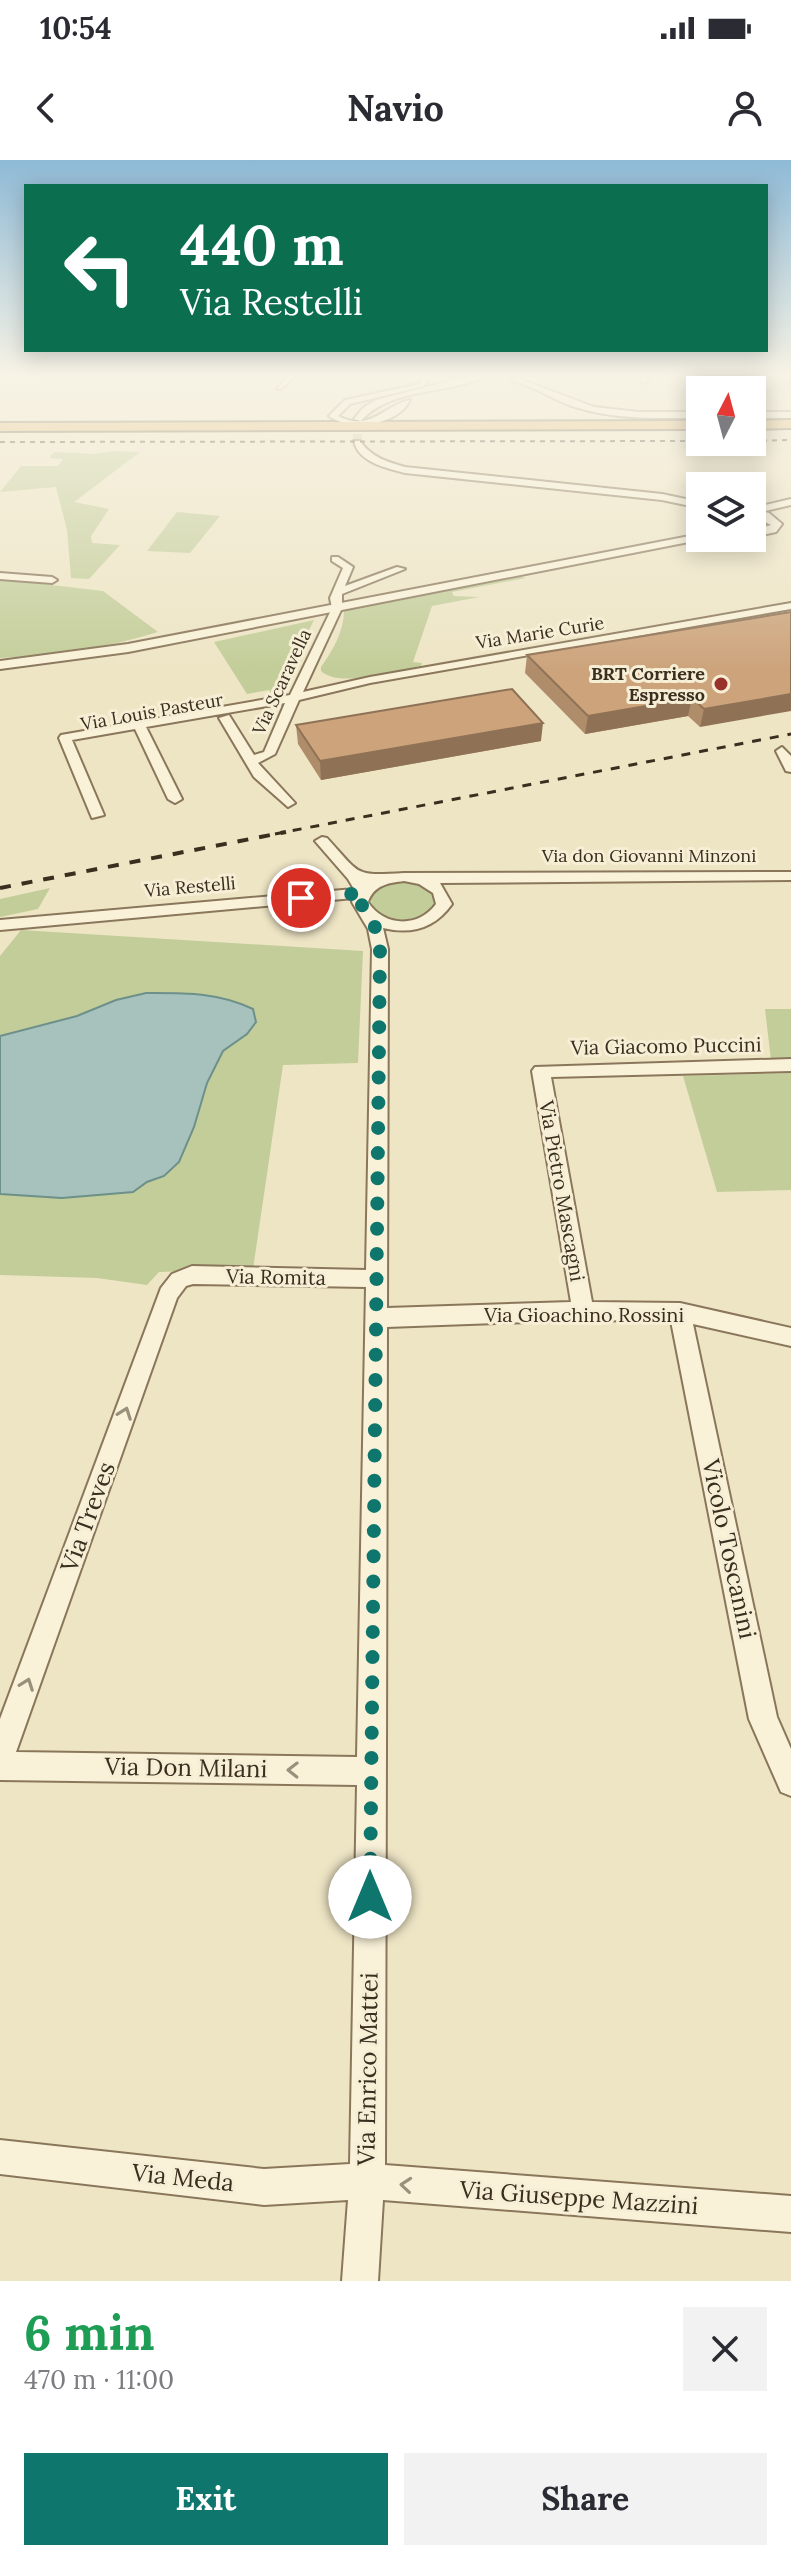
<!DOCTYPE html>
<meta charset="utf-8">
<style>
body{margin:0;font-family:Lora,serif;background:#f2f2f3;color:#2b2b33;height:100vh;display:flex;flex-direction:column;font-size:30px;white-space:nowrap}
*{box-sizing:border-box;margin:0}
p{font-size:26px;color:#7c7c81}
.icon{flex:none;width:44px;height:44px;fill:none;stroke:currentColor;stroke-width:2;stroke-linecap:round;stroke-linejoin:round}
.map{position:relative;height:2121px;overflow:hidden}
.drawer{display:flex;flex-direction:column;background:#fff;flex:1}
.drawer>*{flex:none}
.top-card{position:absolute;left:24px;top:24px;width:744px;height:168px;border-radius:0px;box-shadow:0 4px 20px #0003;background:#0b6e4f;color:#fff;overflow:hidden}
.needle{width:52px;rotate:6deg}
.controls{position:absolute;left:686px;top:216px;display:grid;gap:16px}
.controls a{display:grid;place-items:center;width:80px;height:80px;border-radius:0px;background:#fff;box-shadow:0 4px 20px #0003;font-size:40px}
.pin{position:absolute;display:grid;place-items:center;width:68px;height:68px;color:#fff;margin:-34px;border:4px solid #fff;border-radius:50%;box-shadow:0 2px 8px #0007}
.me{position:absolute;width:88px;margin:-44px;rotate:0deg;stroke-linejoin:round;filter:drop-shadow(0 0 6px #0008)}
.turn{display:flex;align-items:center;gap:28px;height:168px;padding:0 24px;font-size:36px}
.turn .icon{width:104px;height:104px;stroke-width:2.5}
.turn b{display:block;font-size:56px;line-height:68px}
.round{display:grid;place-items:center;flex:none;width:84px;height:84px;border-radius:0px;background:#f2f2f3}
.head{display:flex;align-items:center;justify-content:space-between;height:136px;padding:0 24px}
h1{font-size:48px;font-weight:700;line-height:60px;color:#1e9e55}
.cta{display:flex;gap:16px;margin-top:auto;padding:16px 24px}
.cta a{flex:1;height:92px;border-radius:0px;background:#0f766e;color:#fff;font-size:32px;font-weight:700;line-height:92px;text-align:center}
.cta a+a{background:#f2f2f3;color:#2b2b33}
.status{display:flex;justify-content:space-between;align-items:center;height:56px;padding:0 40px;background:#fff;direction:ltr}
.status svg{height:22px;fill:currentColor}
header{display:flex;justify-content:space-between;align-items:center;height:104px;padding:0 24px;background:#fff;font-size:36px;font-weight:700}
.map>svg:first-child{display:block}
.green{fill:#c3cd99}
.water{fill:#a7c2bc;stroke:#6d908a;stroke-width:2}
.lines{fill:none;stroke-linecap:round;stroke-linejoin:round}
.tertiary-tunnel{stroke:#cac0a4;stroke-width:9;stroke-dasharray:9 5;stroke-linecap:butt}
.minor-casing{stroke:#8a775b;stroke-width:4}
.tertiary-casing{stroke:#8a775b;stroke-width:4}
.motorway-casing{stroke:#57452f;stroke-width:4}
.minor{fill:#f9f2d9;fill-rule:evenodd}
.tertiary{fill:#f9f2d9;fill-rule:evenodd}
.motorway{fill:#ddab57;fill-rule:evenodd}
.rail-far2{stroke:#3a2e1f;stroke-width:2;stroke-dasharray:5 5;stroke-linecap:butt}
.rail-far1{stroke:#3a2e1f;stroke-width:3;stroke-dasharray:9 9;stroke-linecap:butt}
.rail{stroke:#3a2e1f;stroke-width:4;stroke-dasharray:11 11;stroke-linecap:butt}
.wall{fill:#af8c6a}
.shaded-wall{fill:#8f7256}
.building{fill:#cca37b;stroke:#8f7256;stroke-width:2}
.oneway{stroke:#9a907c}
.route{stroke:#0f766e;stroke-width:14;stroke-dasharray:0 25.2}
.poi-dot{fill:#99322b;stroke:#f6eed5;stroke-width:3}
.labels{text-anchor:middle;stroke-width:6;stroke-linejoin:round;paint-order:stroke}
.far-street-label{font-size:18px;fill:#3a2e1f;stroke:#f6eed5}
.far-poi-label{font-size:18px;font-weight:bold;fill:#3a2e1f;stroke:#f6eed5;text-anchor:end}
.street-label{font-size:20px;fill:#3a2e1f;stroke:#f6eed5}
.near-street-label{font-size:24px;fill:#3a2e1f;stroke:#f6eed5}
</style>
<div class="status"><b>10:54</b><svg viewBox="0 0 49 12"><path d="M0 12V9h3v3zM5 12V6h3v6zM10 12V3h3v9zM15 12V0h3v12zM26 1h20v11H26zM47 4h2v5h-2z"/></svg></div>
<header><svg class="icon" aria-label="back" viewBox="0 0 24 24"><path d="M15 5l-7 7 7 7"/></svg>Navio<svg class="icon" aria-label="person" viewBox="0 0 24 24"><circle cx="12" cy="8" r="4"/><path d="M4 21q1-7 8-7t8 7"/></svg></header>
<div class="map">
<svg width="791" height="2121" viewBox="0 0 791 2121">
<rect width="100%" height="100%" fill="#eee5c5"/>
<!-- green -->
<path class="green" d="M114,291L140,292L74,342L109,349L91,376L92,383L120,385L89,419L71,418L67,370L56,327L0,332L21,306H58L63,299L49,298L54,292L94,294Z
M177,352L220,356L190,393L147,391Z
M519,416L526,418L452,432L454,436L479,437L432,446L413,502L422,503L421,506C397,510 340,529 321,511V507C333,490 344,471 344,451Z
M0,419L103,431L158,472C107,488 53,495 0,498Z
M314,460L275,539L269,530L247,534L214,482Z
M393,722L416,723L432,732L436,743C423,768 390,763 372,750L371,735L376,729Z
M50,728L38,749L0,757V739Z
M21,770L363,791L358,903L283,905L253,1109L159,1112L147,1125L97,1118L0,1115V796Z
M765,849H791V900H771Z
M791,913V1030L717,1032L683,916Z"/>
<!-- water -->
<path class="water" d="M146,833C184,833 218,832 253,849L256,862L247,874L223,891L207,923L194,967L179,1002L164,1016L147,1022L133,1032L62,1038L0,1034V876L77,856L116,840Z"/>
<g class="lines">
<!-- tertiary-tunnel -->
<path class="tertiary-tunnel" d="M357,283L358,259"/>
<!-- minor casing -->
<g class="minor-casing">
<path id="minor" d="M290,214H297L281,229H277Z
M424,214H431L424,226L350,244L338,256C370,273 386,244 410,240C399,265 350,272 329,256L345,240L419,224Z
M643,214H649L646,223L641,222Z
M781,214H788L791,222Z
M791,339V345L752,354V348Z
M332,397H338L353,407L345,426L397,407L405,409L342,434V448L303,532L370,517L791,443V449L370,523L299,540L275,594L258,603L295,643L288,647L254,617L219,558L229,555L254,595L264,592L285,543L146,567L182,639L175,643L168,639L135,569L72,580L104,655L92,658L59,578L61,575L290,535L332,448L330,438L343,408L332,401Z
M0,413L52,417L57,420L52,423L0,419Z
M782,587L791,596V612L786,611L776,591Z
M322,677L327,678C361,715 353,716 404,713L791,712V720L440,723L452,744C435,768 412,775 383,768L388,789L387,1148L571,1142L532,911L535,907L791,899V911L551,917L592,1142L680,1143L791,1168V1186L693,1164L777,1557L791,1589V1636L781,1632L749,1559L671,1161L583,1160L387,1167L385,2005L791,2036V2072L383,2040L378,2121H342L348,2040L264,2045L0,2014V1980L264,2009L350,2004L357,1625L0,1620V1559L161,1128L172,1114L192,1106L366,1110L372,789L368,769L352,742L354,738L0,770V760L354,729L348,719L315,681ZM404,721L419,724L433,733L436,744C419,768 384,767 368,742C374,725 388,723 404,721ZM193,1124L366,1127L357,1597L16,1592L177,1138L186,1126Z"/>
</g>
<!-- tertiary casing -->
<g class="tertiary-casing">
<path id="tertiary" d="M476,214H488C449,237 393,225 361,261L354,259L363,248L376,240Z
M515,217L594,247L639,252H700V258C659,258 616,260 575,247C553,240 535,226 512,221Z
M752,252H791V258H752Z
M354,281H360C371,297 387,302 405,307L662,334L700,342V348L662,340L405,313C386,308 358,302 354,281Z
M752,349L769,353L782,364L776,372L752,377V371L771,365L752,355Z
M700,374V378L704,379L128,492L0,509V501L128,484Z"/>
</g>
<!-- motorway casing -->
<g class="motorway-casing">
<path id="motorway" d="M791,260V268L752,269V261Z
M700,261V269L0,271V263Z"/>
</g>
<!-- minor -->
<use href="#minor" class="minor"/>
<!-- tertiary -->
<use href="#tertiary" class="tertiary"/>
<!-- motorway -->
<use href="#motorway" class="motorway"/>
<!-- rail-far2 -->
<path class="rail-far2" d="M752,281L791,280
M0,282L700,281"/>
<!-- rail-far1 -->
<path class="rail-far1" d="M275,674L791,574"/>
<!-- rail -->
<path class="rail" d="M0,728L286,672"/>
</g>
<!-- wall -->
<path class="wall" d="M791,452L700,567L688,556L585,574L525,513L527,495Z
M296,565L541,581L321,620L298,584Z"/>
<!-- shaded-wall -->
<path class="shaded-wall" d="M791,534V551L700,567L704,549Z
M692,538L688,556L585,574L588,556Z
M543,563L541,581L321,620L320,601Z"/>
<!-- building -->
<path class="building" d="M791,452V534L704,549L692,538L588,556L527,495Z
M512,529L543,563L320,601L296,565Z"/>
<!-- one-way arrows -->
<defs><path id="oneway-chevron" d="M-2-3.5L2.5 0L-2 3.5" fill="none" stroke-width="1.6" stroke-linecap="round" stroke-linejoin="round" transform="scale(2)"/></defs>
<g class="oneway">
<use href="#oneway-chevron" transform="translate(125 1253) rotate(-70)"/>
<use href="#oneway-chevron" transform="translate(27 1524) rotate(-70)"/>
<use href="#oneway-chevron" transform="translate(293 1610) rotate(-179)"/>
<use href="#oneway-chevron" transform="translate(406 2025) rotate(-175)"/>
</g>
<!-- sky -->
<linearGradient id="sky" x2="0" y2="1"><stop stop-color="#8ebad6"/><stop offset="0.42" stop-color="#f7f3e5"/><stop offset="1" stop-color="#f7f3e5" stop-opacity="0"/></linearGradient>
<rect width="791" height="511" fill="url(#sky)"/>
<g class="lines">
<!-- route -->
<path class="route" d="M301,738L363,733L360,742L376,769L380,789L370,1737"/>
</g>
<!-- markers -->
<circle class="poi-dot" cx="721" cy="524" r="8"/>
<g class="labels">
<!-- far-street labels -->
<g class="far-street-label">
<text transform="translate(540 473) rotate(-9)" y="6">Via Marie Curie</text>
<text transform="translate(282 522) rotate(-65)" y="6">Via Scaravella</text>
<text transform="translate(152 552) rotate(-10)" y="6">Via Louis Pasteur</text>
<text x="649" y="702">Via don Giovanni Minzoni</text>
<text transform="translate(190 727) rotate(-5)" y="6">Via Restelli</text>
</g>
<!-- far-poi labels -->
<g class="far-poi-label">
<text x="705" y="520">BRT Corriere<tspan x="705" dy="21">Espresso</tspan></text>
</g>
<!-- street labels -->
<g class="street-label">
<text transform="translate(666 886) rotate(-1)" y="7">Via Giacomo Puccini</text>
<text transform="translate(562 1031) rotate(80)" y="7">Via Pietro Mascagni</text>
<text transform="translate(276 1117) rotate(1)" y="7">Via Romita</text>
<text x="584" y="1162">Via Gioachino Rossini</text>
</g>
<!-- near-street labels -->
<g class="near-street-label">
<text transform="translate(88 1357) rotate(-70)" y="8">Via Treves</text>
<text transform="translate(729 1389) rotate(78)" y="8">Vicolo Toscanini</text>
<text transform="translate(186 1608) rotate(1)" y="8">Via Don Milani</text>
<text transform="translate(368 1909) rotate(-89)" y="8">Via Enrico Mattei</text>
<text transform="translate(183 2018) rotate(6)" y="8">Via Meda</text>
<text transform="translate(579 2038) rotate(4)" y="8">Via Giuseppe Mazzini</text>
</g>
</g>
</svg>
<div class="controls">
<a><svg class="needle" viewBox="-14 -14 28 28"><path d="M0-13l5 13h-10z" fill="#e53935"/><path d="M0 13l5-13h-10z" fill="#7c7c81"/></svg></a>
<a><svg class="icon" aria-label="layers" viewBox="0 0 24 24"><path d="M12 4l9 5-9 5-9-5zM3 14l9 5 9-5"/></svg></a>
</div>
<div class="pin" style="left:301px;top:738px;background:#d93025"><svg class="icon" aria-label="arrive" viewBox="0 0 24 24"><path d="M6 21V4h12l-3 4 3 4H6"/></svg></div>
<svg class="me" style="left:370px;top:1737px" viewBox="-20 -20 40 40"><circle r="19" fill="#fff"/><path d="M0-13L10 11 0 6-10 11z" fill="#0f766e"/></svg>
<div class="top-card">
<div class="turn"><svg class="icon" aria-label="left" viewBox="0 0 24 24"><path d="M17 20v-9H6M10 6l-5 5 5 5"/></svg><div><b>440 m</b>Via Restelli</div></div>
</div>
</div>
<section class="drawer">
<div class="head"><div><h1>6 min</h1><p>470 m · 11:00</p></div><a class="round"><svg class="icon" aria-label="close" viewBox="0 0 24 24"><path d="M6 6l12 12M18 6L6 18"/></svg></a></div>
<div class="cta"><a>Exit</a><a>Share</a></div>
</section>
